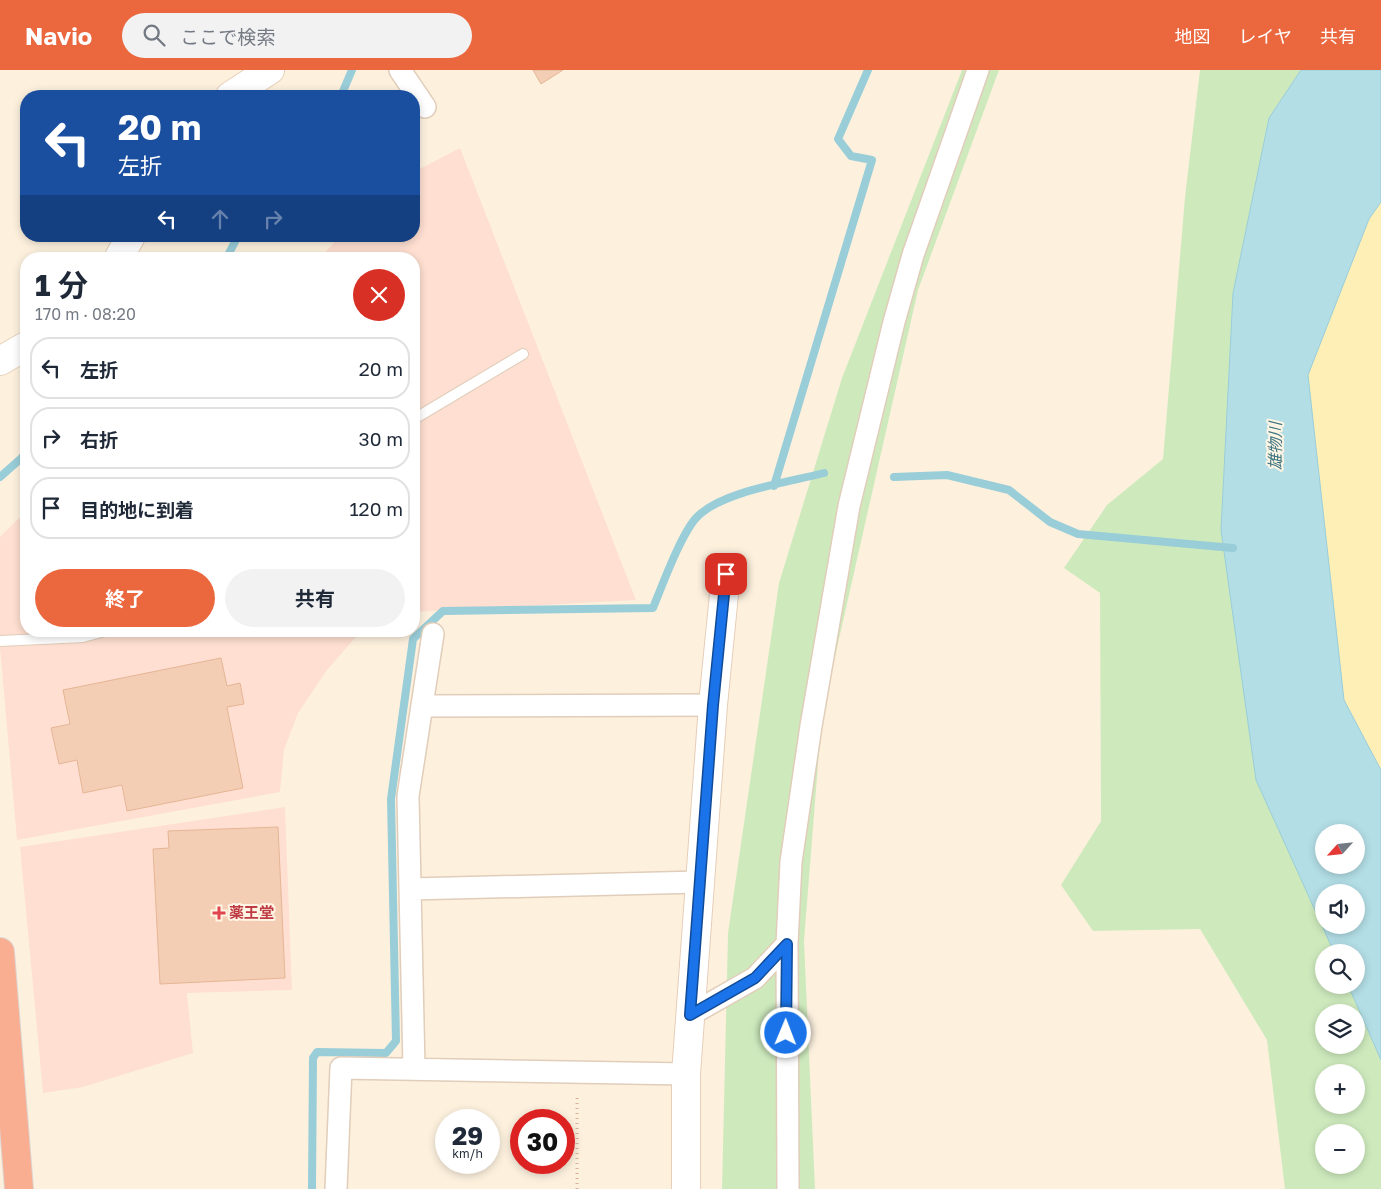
<!DOCTYPE html>
<html lang="ja">
<meta charset="utf-8">
<style>
body{margin:0;font-family:"Golos Text","Noto Sans JP",sans-serif;background:#f2f2f3;color:#1f2937;height:100vh;display:flex;flex-direction:column;font-size:19px;white-space:nowrap}
*{box-sizing:border-box;margin:0}
p{font-size:16px;color:#747a83}
.icon{flex:none;width:28px;height:28px;fill:none;stroke:currentColor;stroke-width:2;stroke-linecap:round;stroke-linejoin:round}
.map{position:relative;flex:1;overflow:hidden}
.side{position:absolute;left:20px;top:182px;width:400px;height:385px;display:flex;flex-direction:column;background:#fff;border-radius:20px;box-shadow:0 2px 8px #0003}
.side>*{flex:none}
.hud{position:absolute;left:20px;top:20px;width:400px;height:152px;border-radius:20px;box-shadow:0 2px 8px #0003;background:#1a4fa0;color:#fff;overflow:hidden}
.needle{width:32px;rotate:243deg}
.tools{position:absolute;left:1315px;top:754px;display:grid;gap:10px}
.tools a{display:grid;place-items:center;width:50px;height:50px;border-radius:50%;background:#fff;box-shadow:0 2px 8px #0003;font-size:25px}
.speed{position:absolute;left:435px;top:1039px;display:flex;gap:10px;font-size:25px;font-weight:700;text-align:center}
.speed>*{display:grid;place-content:center;width:65px;height:65px;border-radius:50%;background:#fff;box-shadow:0 2px 8px #0003;line-height:1}
.speed small{font-size:12px;font-weight:400}
.speed .limit{border:8px solid #d22;background:#fff;color:#111}
.pin{position:absolute;display:grid;place-items:center;width:42px;height:42px;color:#fff;margin:-21px;border-radius:10px;box-shadow:0 2px 8px #0006}
.me{position:absolute;width:55px;margin:-28px;rotate:1deg;stroke-linejoin:round;filter:drop-shadow(0 0 4px #0008)}
.turn{display:flex;align-items:center;gap:18px;height:105px;padding:0 15px;font-size:22px}
.turn .icon{width:65px;height:65px;stroke-width:2.5}
.turn b{display:block;font-size:35px;line-height:42px}
.lanes{display:flex;align-items:center;height:48px;padding:0 15px;background:#0003;justify-content:center;gap:25px;direction:ltr}
.lanes .off{opacity:.35}
.round{display:grid;place-items:center;flex:none;width:52px;height:52px;border-radius:26px;background:#f2f2f3}
.head{display:flex;align-items:center;justify-content:space-between;height:85px;padding:0 15px}
h1{font-size:30px;font-weight:700;line-height:38px}
.action{display:flex;gap:10px;margin-top:auto;padding:10px 15px}
.action a{flex:1;height:58px;border-radius:30px;background:#eb673e;color:#fff;font-size:20px;font-weight:700;line-height:58px;text-align:center}
.action a+a{background:#f2f2f3;color:#1f2937}
ul{padding:0;list-style:none}
li{display:flex;align-items:center;gap:15px;height:62px;margin:0 10px 8px;padding:0 5px;border:2px solid #e0e1e3;border-radius:20px}
li div{flex:1}
li b{display:block;font-size:19px}
li em{font-style:normal}
header{display:flex;align-items:center;gap:30px;box-sizing:border-box;height:70px;padding:0 25px;background:#eb673e;color:#fff}
header strong{font-size:24px}
nav{display:flex;gap:28px;margin-inline-start:auto;font-size:18px}
.search{width:350px;height:45px;background:#f2f2f3;display:flex;align-items:center;gap:12px;box-sizing:border-box;padding:0 18px;border-radius:28px;color:#747a83;font-size:19px}
.map>svg:first-child{display:block}
.commercial{fill:#fedfd1}
.green{fill:#ceeabd;fill-rule:evenodd}
.sand{fill:#feefb7}
.water{fill:#b3dee6;stroke:#99cdd8;fill-rule:evenodd}
.lines{fill:none;stroke-linecap:round;stroke-linejoin:round}
.stream{stroke:#99cdd8;stroke-width:8}
.building{fill:#f3ceb5;stroke:#e6b595}
.lane-casing{stroke:#e0cdba;stroke-width:12}
.street-casing{stroke:#e0cdba;stroke-width:24}
.secondary-casing{stroke:#e6ceb8;stroke-width:30}
.highway-casing{stroke:#ddd6d3;stroke-width:30}
.path{stroke:#d7b199;stroke-width:3;stroke-dasharray:1 4;stroke-linecap:butt}
.lane{stroke:#fff;stroke-width:10}
.street{stroke:#fff;stroke-width:21}
.secondary{stroke:#fff;stroke-width:28}
.highway{stroke:#f9ae92;stroke-width:28}
.route-casing{stroke:#114b97;stroke-width:12}
.route{stroke:#1a73e8;stroke-width:9}
.health-dot{fill:#e0444e;stroke:#fff5e4;stroke-width:2}
.labels{text-anchor:middle;stroke-width:4;stroke-linejoin:round;paint-order:stroke}
.health-label{font-size:15px;font-weight:bold;fill:#be3a42;stroke:#fff5e4;text-anchor:start}
.water-label{font-size:16px;font-style:italic;fill:#3c7480;stroke:#fff5e4}
</style>
<header>
<strong>Navio</strong>
<div class="search"><svg class="icon" aria-label="search" viewBox="0 0 24 24"><circle cx="10" cy="10" r="6"/><path d="M15 15l6 6"/></svg>ここで検索</div>
<nav><a>地図</a><a>レイヤ</a><a>共有</a></nav>
</header>
<div class="map">
<svg width="1381" height="1119" viewBox="0 0 1381 1119">
<rect width="100%" height="100%" fill="#fdf1de"/>
<!-- commercial -->
<path class="commercial" d="M460,78L636,530L414,542V189H319L340,166H414V102Z
M26,441V561H361L327,600L298,643L284,680L280,722L17,770L0,578V467Z
M285,737L292,920L187,923L193,983L83,1017L43,1023L20,777Z"/>
<!-- green -->
<path class="green" d="M962,0H999L918,220L822,644L804,871L815,1119H722L728,863L779,513L842,308Z
M1200,0H1301L1269,48L1233,223L1221,460L1306,819L1334,882H1324V915H1348L1381,990V1119H1285L1267,970L1200,859L1093,861L1061,815L1101,751L1100,523L1064,498L1107,435L1163,389L1185,127ZM1324,942H1356V975H1324ZM1324,1002H1356V1035H1324ZM1324,1062H1356V1095H1324Z"/>
<!-- sand -->
<path class="sand" d="M1381,132V700L1344,630L1308,305L1369,149Z"/>
<!-- water -->
<path class="water" d="M1301,0H1381V132L1369,149L1308,305L1344,630L1381,700V990L1348,915H1356V882H1334L1256,710L1221,460L1233,223L1269,48ZM1356,762V795H1324V762ZM1356,822V855H1324V822Z"/>
<g class="lines">
<!-- stream -->
<path class="stream" d="M341,26L352,0
M226,189L238,166
M0,407L26,384
M894,407L947,405L1009,420L1050,452L1078,464L1233,478
M774,416L872,90L851,86L838,69L868,0
M312,1119L313,988L317,982L386,983L396,971L391,729L413,569L443,541L653,538C662,516 682,461 698,446C724,421 789,412 824,403"/>
</g>
<!-- building -->
<path class="building" d="M533,0H563L541,14Z
M221,588L227,616L240,613L244,634L227,637L243,718L127,741L122,715L83,723L77,690L59,694L51,658L70,654L63,620Z
M278,757L285,908L160,914L153,779L169,778L168,761Z"/>
<g class="lines">
<!-- lane casing -->
<g class="lane-casing">
<path id="lane" d="M414,349L523,284
M0,571L83,567L105,561"/>
</g>
<!-- street casing -->
<g class="street-casing">
<path id="street" d="M400,0L425,37
M423,636L713,635
M411,819L699,812
M690,945L755,908L787,874
M414,998L408,726L433,564
M336,1119L341,998L686,1004
M788,1119L787,874L791,792L811,656L849,436L894,252L913,185L978,0"/>
</g>
<!-- secondary casing -->
<g class="secondary-casing">
<path id="secondary" d="M230,26L270,0
M118,189L131,166
M0,291L26,276
M686,1119V1004L713,635L726,504"/>
</g>
<!-- highway casing -->
<g class="highway-casing">
<path id="highway" d="M0,882L19,1119"/>
</g>
<!-- path -->
<path class="path" d="M577,1119V1025"/>
<!-- lane -->
<use href="#lane" class="lane"/>
<!-- street -->
<use href="#street" class="street"/>
<!-- secondary -->
<use href="#secondary" class="secondary"/>
<!-- highway -->
<use href="#highway" class="highway"/>
</g>
<g class="lines">
<!-- route casing -->
<g class="route-casing">
<path id="route" d="M726,504L713,635L690,945L755,908L787,874L786,963"/>
</g>
<!-- route -->
<use href="#route" class="route"/>
</g>
<!-- markers -->
<path class="health-dot" d="M216.5 835.5h5v5h5v5h-5v5h-5v-5h-5v-5h5z"/>
<g class="labels">
<!-- health labels -->
<g class="health-label">
<text x="229" y="848">薬王堂</text>
</g>
<!-- water labels -->
<g class="water-label">
<text transform="translate(1275 376) rotate(-90)" y="6">雄物川</text>
</g>
</g>
</svg>
<div class="tools">
<a><svg class="needle" viewBox="-14 -14 28 28"><path d="M0-13l5 13h-10z" fill="#e53935"/><path d="M0 13l5-13h-10z" fill="#747a83"/></svg></a>
<a><svg class="icon" aria-label="sound" viewBox="0 0 24 24"><path d="M4 9h4l5-4v14l-5-4H4zM17 9q2 3 0 6"/></svg></a>
<a><svg class="icon" aria-label="search" viewBox="0 0 24 24"><circle cx="10" cy="10" r="6"/><path d="M15 15l6 6"/></svg></a>
<a><svg class="icon" aria-label="layers" viewBox="0 0 24 24"><path d="M12 4l9 5-9 5-9-5zM3 14l9 5 9-5"/></svg></a>
<a>+</a>
<a>−</a>
</div>
<div class="speed"><div>29<small>km/h</small></div><div class="limit">30</div></div>
<div class="pin" style="left:726px;top:504px;background:#d93025"><svg class="icon" aria-label="arrive" viewBox="0 0 24 24"><path d="M6 21V4h12l-3 4 3 4H6"/></svg></div>
<svg class="me" style="left:786px;top:963px" viewBox="-20 -20 40 40"><circle r="17" fill="#1a73e8" stroke="#fff" stroke-width="3"/><path d="M0-11L8 9 0 5-8 9z" fill="#fff"/></svg>
<div class="hud">
<div class="turn"><svg class="icon" aria-label="left" viewBox="0 0 24 24"><path d="M17 20v-9H6M10 6l-5 5 5 5"/></svg><div><b>20 m</b>左折</div></div>
<div class="lanes"><svg class="icon" aria-label="left" viewBox="0 0 24 24"><path d="M17 20v-9H6M10 6l-5 5 5 5"/></svg><svg class="icon off" aria-label="ahead" viewBox="0 0 24 24"><path d="M12 20V5M6 11l6-6 6 6"/></svg><svg class="icon off" aria-label="right" viewBox="0 0 24 24"><path d="M7 20v-9h11M14 6l5 5-5 5"/></svg></div>
</div>
<section class="side">
<div class="head"><div><h1>1 分</h1><p>170 m · 08:20</p></div><a class="round" style="background:#d93025;color:#fff"><svg class="icon" aria-label="close" viewBox="0 0 24 24"><path d="M6 6l12 12M18 6L6 18"/></svg></a></div>
<ul>
<li><svg class="icon" aria-label="left" viewBox="0 0 24 24"><path d="M17 20v-9H6M10 6l-5 5 5 5"/></svg><div><b>左折</b></div><em>20 m</em></li>
<li><svg class="icon" aria-label="right" viewBox="0 0 24 24"><path d="M7 20v-9h11M14 6l5 5-5 5"/></svg><div><b>右折</b></div><em>30 m</em></li>
<li><svg class="icon" aria-label="arrive" viewBox="0 0 24 24"><path d="M6 21V4h12l-3 4 3 4H6"/></svg><div><b>目的地に到着</b></div><em>120 m</em></li>
</ul>
<div class="action"><a>終了</a><a>共有</a></div>
</section>
</div>
